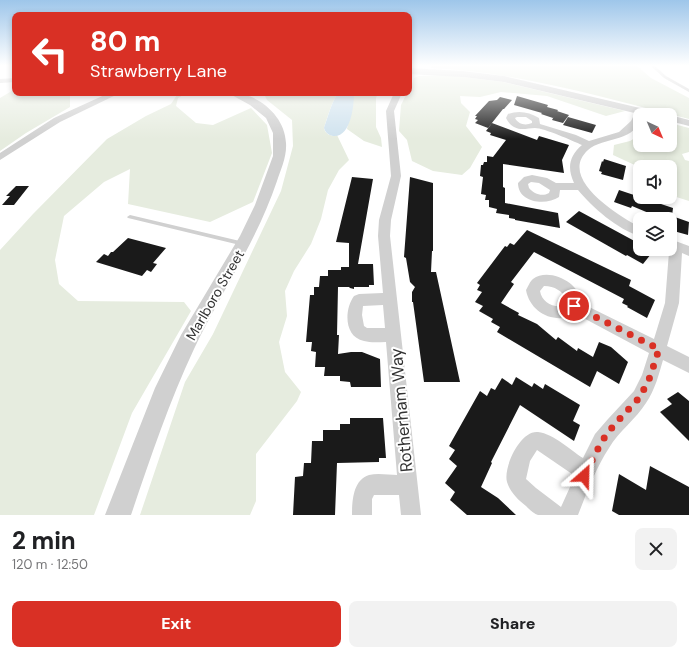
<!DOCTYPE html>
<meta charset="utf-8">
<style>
body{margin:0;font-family:"DM Sans",sans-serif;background:#f2f2f2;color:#202124;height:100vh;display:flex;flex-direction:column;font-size:15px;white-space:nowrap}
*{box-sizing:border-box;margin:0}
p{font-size:13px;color:#757577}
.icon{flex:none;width:22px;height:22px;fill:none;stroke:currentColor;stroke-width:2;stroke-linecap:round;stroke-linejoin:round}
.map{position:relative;height:515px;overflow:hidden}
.sheet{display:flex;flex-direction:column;background:#fff;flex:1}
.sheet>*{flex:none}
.guide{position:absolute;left:12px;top:12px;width:400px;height:84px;border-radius:8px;box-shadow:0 2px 6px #0003;background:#d93025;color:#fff;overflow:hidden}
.needle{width:26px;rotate:136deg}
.buttons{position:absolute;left:633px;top:108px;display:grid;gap:8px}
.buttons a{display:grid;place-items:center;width:44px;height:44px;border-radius:8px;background:#fff;box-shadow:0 2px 6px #0003;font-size:20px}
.pin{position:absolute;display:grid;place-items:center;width:34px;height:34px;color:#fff;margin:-17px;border:2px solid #fff;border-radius:50%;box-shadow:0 1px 4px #0007}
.me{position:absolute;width:44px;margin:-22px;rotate:25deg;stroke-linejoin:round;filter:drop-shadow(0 0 3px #0008)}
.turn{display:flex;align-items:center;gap:14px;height:84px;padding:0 12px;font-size:18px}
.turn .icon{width:52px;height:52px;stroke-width:2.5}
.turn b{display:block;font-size:28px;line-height:34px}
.round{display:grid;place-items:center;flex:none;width:42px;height:42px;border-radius:8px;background:#f2f2f2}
.summary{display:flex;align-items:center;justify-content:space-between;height:68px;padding:0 12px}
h1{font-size:24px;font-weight:800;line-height:30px}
.primary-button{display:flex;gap:8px;margin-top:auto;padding:8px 12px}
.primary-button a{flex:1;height:46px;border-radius:8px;background:#d93025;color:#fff;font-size:16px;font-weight:800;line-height:46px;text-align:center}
.primary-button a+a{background:#f2f2f2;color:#202124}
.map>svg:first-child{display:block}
.green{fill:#e6ecdf}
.water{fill:#cfe2ee}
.building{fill:#1a1a1a}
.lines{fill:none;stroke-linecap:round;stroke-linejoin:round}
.service{fill:#d0d0d0;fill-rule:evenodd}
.minor{fill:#d0d0d0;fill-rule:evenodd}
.tertiary{fill:#d0d0d0;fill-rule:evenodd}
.route{stroke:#d93025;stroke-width:7;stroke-dasharray:0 12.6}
.labels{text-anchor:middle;stroke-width:4;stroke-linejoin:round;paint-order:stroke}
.street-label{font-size:14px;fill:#333;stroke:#fff}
.near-street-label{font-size:17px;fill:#333;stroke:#fff}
</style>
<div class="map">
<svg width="689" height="515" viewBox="0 0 689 515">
<rect width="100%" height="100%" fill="#fff"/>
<!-- green -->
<path class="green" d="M432,66H637L651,78L689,98V119C604,98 519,72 431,68Z
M447,75L503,82L625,111L606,116L547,96L501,92L480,97L460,96L461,103L470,112L466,126L482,147L470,168L462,175L433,171L412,161L407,140L399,131L401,105L407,93H409L414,78L419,76Z
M15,89V93H72L70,95V107L26,133L0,151V98Z
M172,93H187L178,98L176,106L196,123L213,125L251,108L267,125L272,153L253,202L210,222L128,204L130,169L104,182L64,216L55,260L59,284L78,301L184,302L191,311L132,413L94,515H0V250L33,214L107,139L146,116L171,104L177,95Z
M267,93H339C333,97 327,119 324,128C325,134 331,137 337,135L349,160L339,170L328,190L321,219L311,244L294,271L285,291L287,316L279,342L285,372L301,392L297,401L256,454V501L250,515H140L185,382L213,334L281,191L293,146L292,120L267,100L265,96Z
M354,93H378L376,98V127L381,138L382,147L364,141L347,129Z
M670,123L689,128V152L682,154L685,160L689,161V201L670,195V167H640V170L639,167L613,155L614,145L630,141L640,135V145H670Z"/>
<!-- water -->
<path class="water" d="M339,93H354C354,105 351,138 333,136C328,135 325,132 324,128C327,120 333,97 339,93Z"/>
<!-- building -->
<path class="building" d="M517,96L548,105L547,107L558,110L553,118L541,114L542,113L514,105Z
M500,97L512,100L504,109H503L488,128L475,123L478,120L475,119L477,116H475L489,101L497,100Z
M557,111L569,115L563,123L552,120Z
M568,117L596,125L592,133L563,125Z
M492,123L537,140L539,136L569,145L562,160L564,173L503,164V187L505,188V203L558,213L560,228L515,220V219L509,218V215L496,213L497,209L489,207V200H485L486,195L481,194L483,177L480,176L481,165H483L484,162H487V156L493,157L506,140L490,135L491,133L486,131Z
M604,159L626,166L623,180L601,174L602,172L599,171L602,161L603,162Z
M352,177L373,179L358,264H373L374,285H369V287H354V289L350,288L349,287H338L337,335H339L338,354L351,352H362L380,359L381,387H351L350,382L340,381V376H324L325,367H315L316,352L311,351L312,342H306L310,295H314V287H319L320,276H328V270H341V267H349V243L336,242Z
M410,177L433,183V251H432L431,272H436L460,382H424L413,302H412V292L415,287L410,282L406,258L404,257Z
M16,186H29L14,205H2L10,196H6Z
M619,190L673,208L672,216L689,222L688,235L670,230V219H663L632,206L631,208L614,202Z
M579,211L640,244V249H655L643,264L627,255L626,256L566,222Z
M527,230L631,280L629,286L655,300L647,318L627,307L628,306L622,303L624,299L534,252L511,282L514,284L501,303L519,313L518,315L537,324L556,340L558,337L577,351L578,348L593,357L599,342L611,347L628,362L619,384L597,371L590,387L497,332L500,327L491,322L493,319L479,311L483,306L475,302L482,292L477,290L480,285L477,283L505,246L507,247L510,243L514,245Z
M128,238L166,248L153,263L157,264L151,272L147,270L142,276L96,262L104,254L108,256L111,252H113Z
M516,377L532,387L534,383L543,389L545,384L580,405L573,421L580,425L574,441L520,405L491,462L492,463L481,487L498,498L516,515H467L450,500L455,492L445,483L457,466L449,459L455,450L449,446L480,391L487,396L491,388L495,390L502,378L512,385Z
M678,392L689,401V441L660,412L672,404L667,399Z
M350,418H383L386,458H379V462L337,463L335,515H293L295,477L303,476L304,463H311L312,441H323V430H340V424H350Z
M650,466L689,487V515H619L612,511L619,474L646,490Z"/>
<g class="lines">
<!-- service -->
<path class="service" d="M655,66L666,76L689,89V92L664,78L651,66Z
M130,215L244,242L247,244L244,246L128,218L127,217Z"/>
<!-- minor -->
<path class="minor" d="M15,78V82L0,83V79Z
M109,93H120L60,122L0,160V153L54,118Z
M394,93H402L394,111L401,176L391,220L390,236L421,515H401L399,495H374L372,499V515H352C352,501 353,480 369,475C378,473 389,475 397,475L386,342C379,342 371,343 364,341C344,337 344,310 354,296L359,294L383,293L378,236L379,220L391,176L386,111ZM383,305L385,328H367L364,326L362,315L363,306Z
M640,108L644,111L642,115H640C640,142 602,137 588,150C557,178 619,216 640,227V236C618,230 592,207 578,190H560L559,197C546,206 518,203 518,183L524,177L532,175L547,178L556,183H574C567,168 569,156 582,145C573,141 544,128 535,128C527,128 522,131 514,127C510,125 508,122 506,118L508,114C519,110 529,112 539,118L540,124L576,135L589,141L619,132L631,121L637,109ZM517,117H526L532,121V123C525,126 518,124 515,118ZM531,182L539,183L550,190L549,193C542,197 534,194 529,188L528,184Z
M670,239L689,246V256L682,253L679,303L667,346L689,357V373L663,360C659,374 655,390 646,403C636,419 619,431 609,448C596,468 587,492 578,515C569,515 546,515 538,515C534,514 529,509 526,506C518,500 510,492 507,482C503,468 520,430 538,432C554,434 570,450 583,458L595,434L608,419L634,391L642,375L649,353L576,314C555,325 530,313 526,290C528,287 530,281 533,279C549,267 581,283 581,303L654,339L665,303ZM544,286C555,286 562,291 567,300L566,305C555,309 542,303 540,291ZM537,450L575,476L561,507L536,488L526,479L530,461Z"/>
<!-- tertiary -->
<path class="tertiary" d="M409,68L463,71L504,76L657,112L662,115H643L504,82L463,77L409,74Z
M228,93C233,93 239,92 243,94C265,100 285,119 286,143C287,156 281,169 277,181C257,241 221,292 194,349C169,402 150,459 131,515H105L155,388L181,335L240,236L255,205L273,156V133L266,118L250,105Z
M669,115H670L689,120V126L670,121Z"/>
</g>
<!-- sky -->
<linearGradient id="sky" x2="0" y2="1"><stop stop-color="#9ec6ea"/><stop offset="0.47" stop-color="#fff"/><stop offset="1" stop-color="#fff" stop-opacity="0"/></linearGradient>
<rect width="689" height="139" fill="url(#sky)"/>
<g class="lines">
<!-- route -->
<path class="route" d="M574,306L659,349L650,377L640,397L614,425L602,441L584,476"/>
</g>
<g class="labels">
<!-- street labels -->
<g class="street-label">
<text transform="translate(215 295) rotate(-60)" y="5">Marlboro Street</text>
</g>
<!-- near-street labels -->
<g class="near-street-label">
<text transform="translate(401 410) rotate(-95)" y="6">Rotherham Way</text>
</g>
</g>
</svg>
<div class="buttons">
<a><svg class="needle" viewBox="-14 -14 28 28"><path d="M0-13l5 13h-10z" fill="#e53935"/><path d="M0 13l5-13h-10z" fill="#757577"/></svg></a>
<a><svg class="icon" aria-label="sound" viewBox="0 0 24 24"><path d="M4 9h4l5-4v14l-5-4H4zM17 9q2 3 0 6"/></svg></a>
<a><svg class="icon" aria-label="layers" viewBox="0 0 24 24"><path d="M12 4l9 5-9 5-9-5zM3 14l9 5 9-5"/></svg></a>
</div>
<div class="pin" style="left:574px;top:306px;background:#d93025"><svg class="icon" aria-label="arrive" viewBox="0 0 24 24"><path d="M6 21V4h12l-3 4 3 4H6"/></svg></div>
<svg class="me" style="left:584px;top:476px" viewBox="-20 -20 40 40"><path d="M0-17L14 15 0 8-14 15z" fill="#d93025" stroke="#fff" stroke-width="4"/></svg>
<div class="guide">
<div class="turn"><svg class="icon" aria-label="left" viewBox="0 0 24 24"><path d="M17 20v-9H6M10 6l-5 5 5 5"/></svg><div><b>80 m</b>Strawberry Lane</div></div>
</div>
</div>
<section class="sheet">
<div class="summary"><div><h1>2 min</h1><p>120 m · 12:50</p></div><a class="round"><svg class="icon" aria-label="close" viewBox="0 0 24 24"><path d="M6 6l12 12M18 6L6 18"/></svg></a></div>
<div class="primary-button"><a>Exit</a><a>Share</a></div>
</section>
